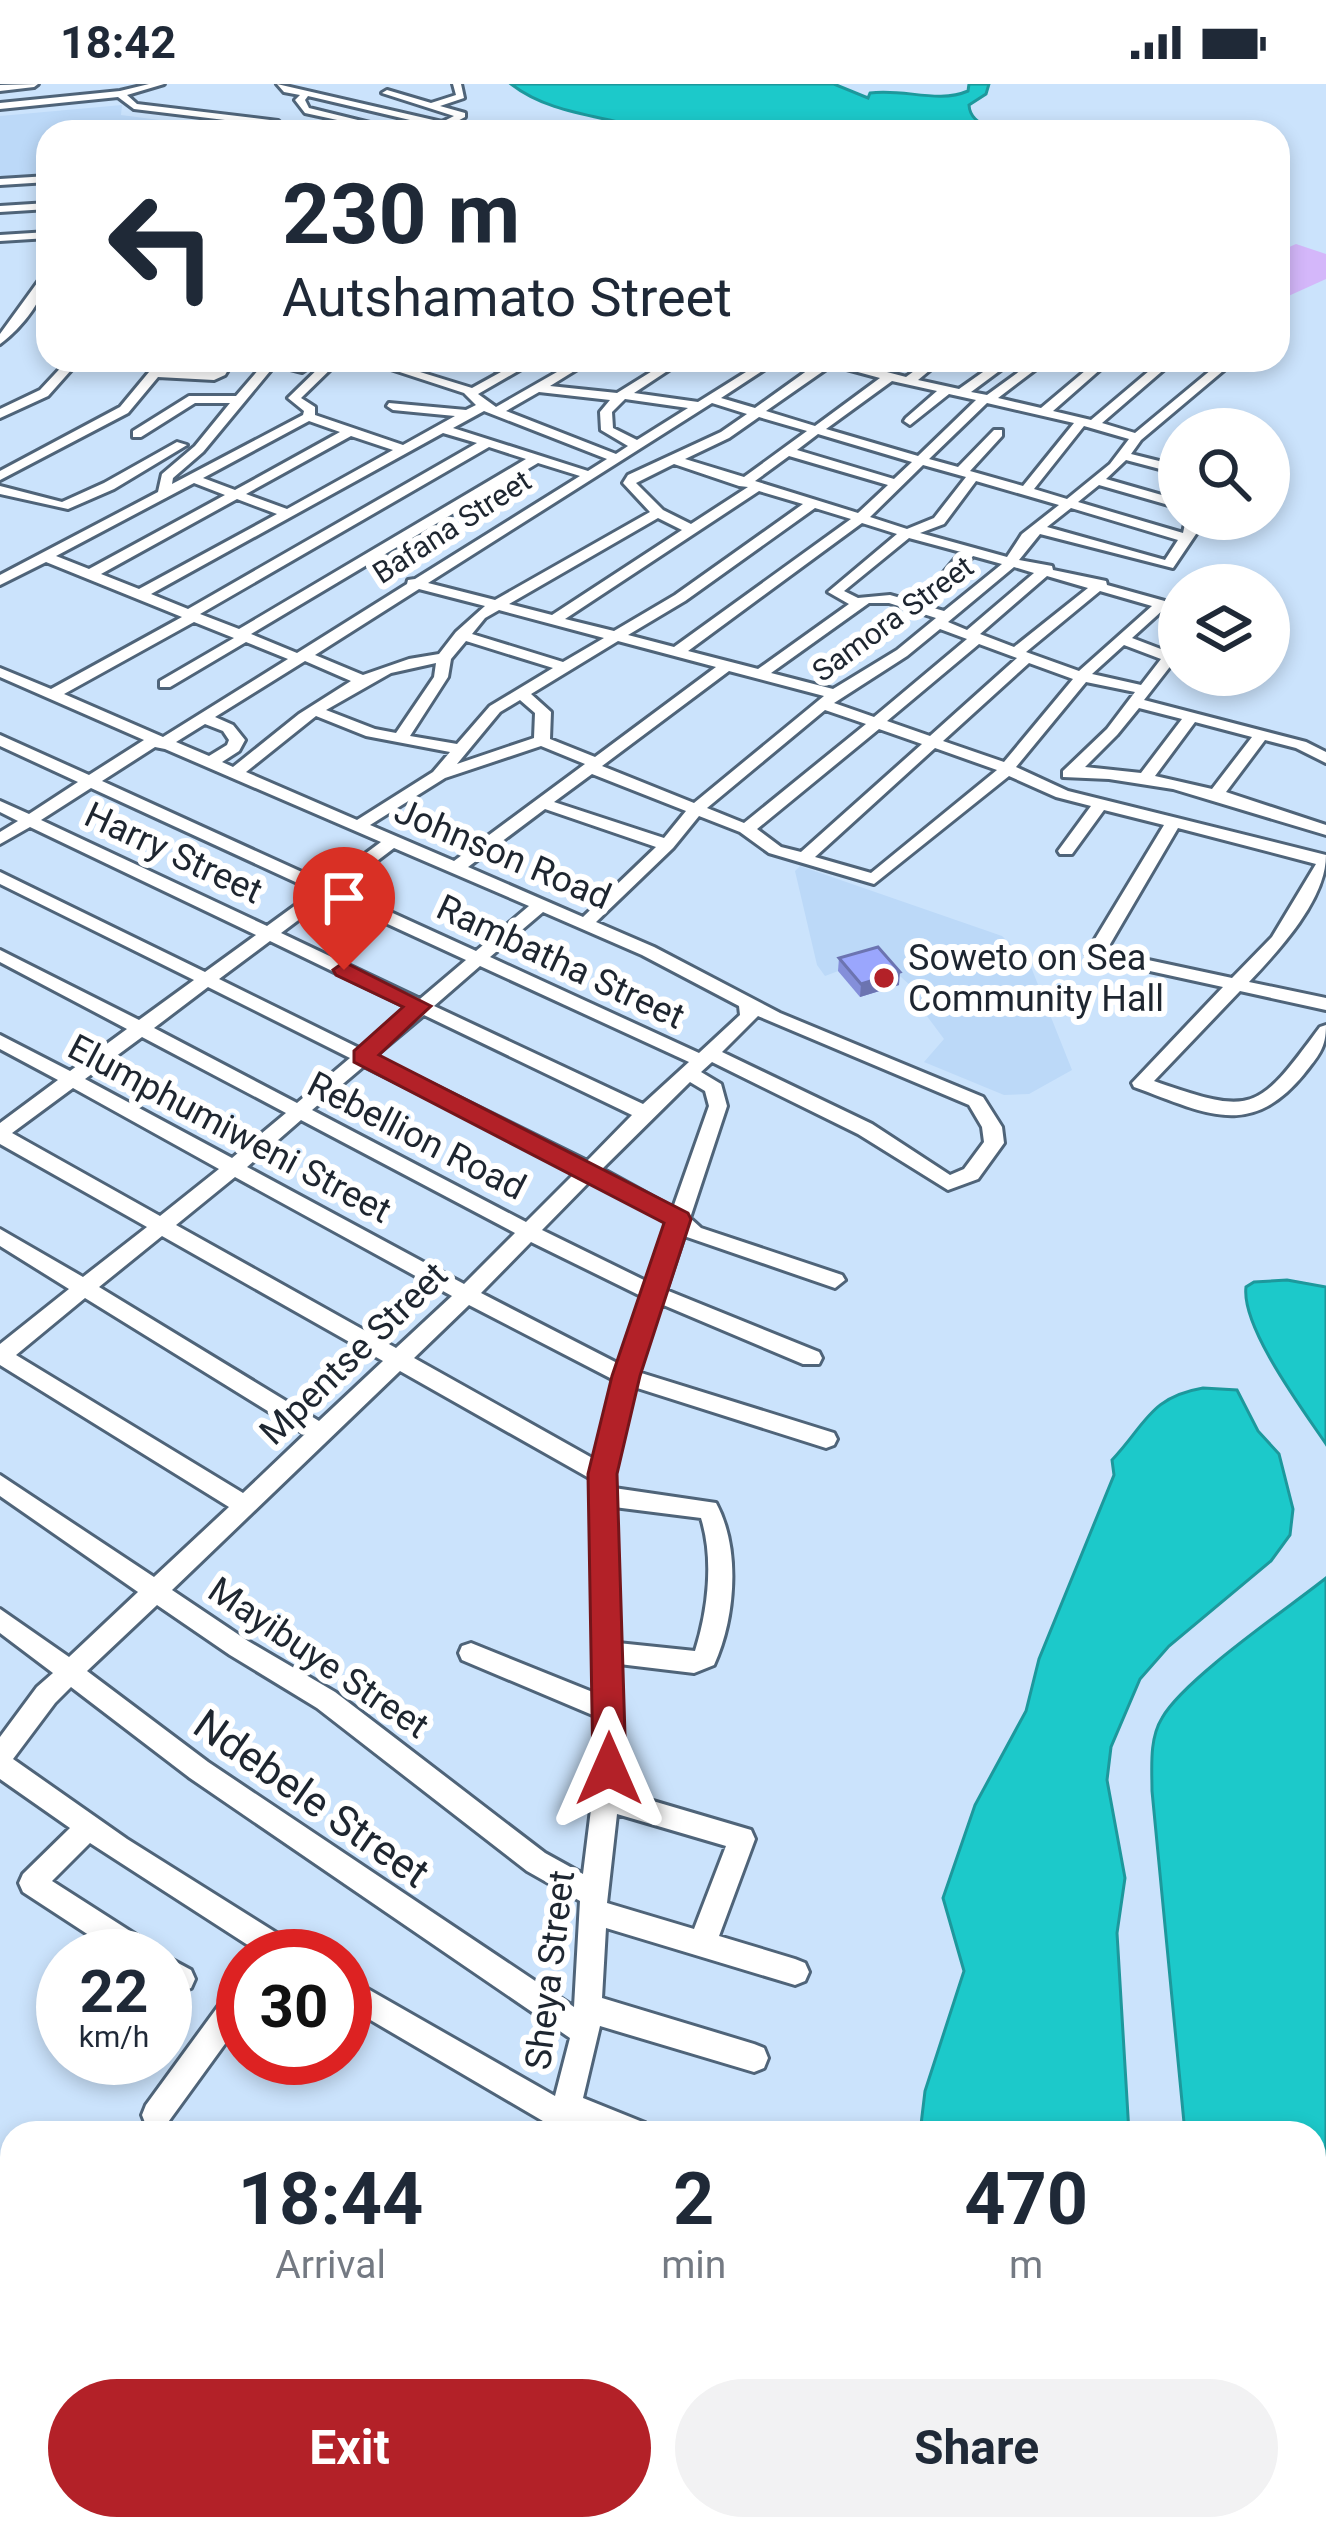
<!DOCTYPE html>
<style>
body{margin:0;font-family:Roboto,sans-serif;background:#f2f2f3;color:#1f2937;height:100vh;display:flex;flex-direction:column;font-size:45px;white-space:nowrap}
*{box-sizing:border-box;margin:0}
p{font-size:39px;color:#747a83}
.icon{flex:none;width:66px;height:66px;fill:none;stroke:currentColor;stroke-width:2;stroke-linecap:round;stroke-linejoin:round}
.map{position:relative;flex:1;overflow:hidden}
.side{position:absolute;left:0px;top:2037px;width:1326px;height:420px;display:flex;flex-direction:column;background:#fff;border-radius:36px 36px 0 0;box-shadow:0 6px 18px #0003}
.side>*{flex:none}
.hud{position:absolute;left:36px;top:36px;width:1254px;height:252px;border-radius:36px;box-shadow:0 6px 18px #0003;background:#fff;color:#1f2937;overflow:hidden}
.fabs{position:absolute;left:1158px;top:324px;display:grid;gap:24px}
.fabs a{display:grid;place-items:center;width:132px;height:132px;border-radius:50%;background:#fff;box-shadow:0 6px 18px #0003;font-size:60px}
.speed{position:absolute;left:36px;top:1845px;display:flex;gap:24px;font-size:60px;font-weight:700;text-align:center}
.speed>*{display:grid;place-content:center;width:156px;height:156px;border-radius:50%;background:#fff;box-shadow:0 6px 18px #0003;line-height:1}
.speed small{font-size:30px;font-weight:400}
.speed .limit{border:18px solid #d22;background:#fff;color:#111}
.pin{position:absolute;display:grid;place-items:center;width:102px;height:102px;color:#fff;margin:-123px -51px;border-radius:50% 50% 50% 0;rotate:-45deg;box-shadow:0 0 12px #0007}
.pin .icon{rotate:45deg}
.me{position:absolute;width:132px;margin:-66px;rotate:0deg;stroke-linejoin:round;filter:drop-shadow(0 0 9px #0008)}
.turn{display:flex;align-items:center;gap:42px;height:252px;padding:0 48px;font-size:54px}
.turn .icon{width:156px;height:156px;stroke-width:2.5}
.turn b{display:block;font-size:84px;line-height:102px}
.eta{display:flex;justify-content:space-evenly;align-items:center;height:204px;text-align:center}
.eta b{font-size:72px;font-weight:700;line-height:84px}
.cta{display:flex;gap:24px;margin-top:auto;padding:24px 48px}
.cta a{flex:1;height:138px;border-radius:72px;background:#b32128;color:#fff;font-size:48px;font-weight:700;line-height:138px;text-align:center}
.cta a+a{background:#f2f2f3;color:#1f2937}
.status{display:flex;justify-content:space-between;align-items:center;height:84px;padding:0 60px;background:#fff;direction:ltr}
.status svg{height:33px;fill:currentColor}
.map>svg:first-child{display:block}
.built{fill:#bcd9f8}
.green{fill:#d4b7fa}
.water{fill:#1cc9ca;stroke:#1d989c;stroke-width:3}
.lines{fill:none;stroke-linecap:round;stroke-linejoin:round}
.street-casing{stroke:#4f6479;stroke-width:6}
.street{fill:#fff;fill-rule:evenodd}
.wall{fill:#848fda}
.shaded-wall{fill:#6c74b1}
.building{fill:#9aa6fd;stroke:#6c74b1;stroke-width:3}
.route{fill:#b32128;stroke:#74151a;stroke-width:3}
.poi-dot{fill:#b32128;stroke:#fff;stroke-width:4.5}
.labels{text-anchor:middle;stroke-width:12;stroke-linejoin:round;paint-order:stroke}
.far-street-label{font-size:30px;fill:#1e2630;stroke:#fff}
.street-label{font-size:36px;fill:#1e2630;stroke:#fff}
.poi-label{font-size:36px;fill:#1e2630;stroke:#fff;text-anchor:start}
.near-street-label{font-size:42px;fill:#1e2630;stroke:#fff}
</style>
<div class="status"><b>18:42</b><svg viewBox="0 0 49 12"><path d="M0 12V9h3v3zM5 12V6h3v6zM10 12V3h3v9zM15 12V0h3v12zM26 1h20v11H26zM47 4h2v5h-2z"/></svg></div>
<div class="map">
<svg width="1326" height="2457" viewBox="0 0 1326 2457">
<rect width="100%" height="100%" fill="#cbe3fc"/>
<!-- built -->
<path class="built" d="M122,21L121,31L252,48H48V92L0,95V32Z
M800,782L1002,852L1029,878L1072,986L1029,1010L1004,1011L924,978L944,955L912,912V903L878,872L825,892L817,881L795,787Z"/>
<!-- green -->
<path class="green" d="M1296,160L1326,170V195L1284,214L1278,212V168Z"/>
<!-- water -->
<path class="water" d="M511,0H834L868,14L870,9C903,4 938,20 968,7L969,0H989L986,10L969,21C970,37 984,40 996,48H654C607,31 552,32 511,0Z
M1287,1196L1326,1203V1360C1303,1326 1241,1243 1246,1203L1254,1198Z
M1203,1304L1237,1306L1258,1347L1279,1370L1293,1425L1290,1451L1271,1477L1169,1562L1140,1595L1111,1663L1107,1696L1125,1794L1117,1849L1129,2049H920L925,2007L964,1887L943,1814L975,1721L1026,1627L1039,1575L1114,1391L1112,1376C1146,1340 1150,1313 1203,1304Z
M1326,1494V2417L1314,2395V2049H1185L1152,1707C1152,1684 1149,1655 1162,1634C1184,1595 1287,1525 1326,1494Z
M1117,2445H1261L1263,2457H1119Z"/>
<g class="lines">
<!-- street casing -->
<g class="street-casing">
<path id="street" d="M38,0L34,3L0,7V1Z
M149,0H164L127,11L137,20L278,37L290,48H280L275,42L134,25L118,13L0,25V19L120,7Z
M277,0L442,38L454,32L382,9L387,6L431,19L456,11L453,0H461L464,14L440,22L465,29V33L452,40L477,48H461L308,12L305,16L309,24L370,39L365,42L305,29L295,16L300,11L284,8Z
M48,92V98L0,101V95Z
M48,119V125L0,128V122Z
M48,148V154L0,157V151Z
M48,184C48,212 21,245 0,260V250Z
M68,276H80L48,312L0,334V325L40,306Z
M159,276H171L163,286L212,288L222,276H234L225,291L214,296L158,293L128,329L0,396V387L120,323Z
M267,276H283L308,284L302,288L275,281L203,368L173,394L172,400L303,331L304,327L288,314L327,276H340L301,314L315,323V331L403,361L455,332L393,326L387,322L389,319L466,326L476,321L464,309L363,276H381L472,304L501,288L469,276H487L510,283L522,276H537L478,310L496,323L578,276H592L550,302L617,309L670,276H684L634,309L698,318L765,276H779L721,314L755,324L822,276H841L906,293L929,276H942L918,296L959,305L1000,276H1014L971,308L987,311L1035,276H1048L998,314L1041,324L1098,276H1111L1053,327L1091,336L1162,276H1175L1102,339L1135,349L1223,276H1236L1141,356L1131,370L1179,382V390L1126,376L1106,395L1179,416V424L1099,401L1078,418L1183,449L1186,435H1200L1198,447L1173,484L1040,450L1019,476L1052,482L1053,486L1106,497L1107,501L1179,521V529L1164,525L1132,554L1179,572V581L1172,580L1144,616L1306,658L1326,668V679L1296,664L1265,656L1226,708L1326,741V751L1173,705L1109,695L1063,693V687L1107,645L1135,608L1086,598L1016,683L1068,707L1326,771C1326,816 1279,866 1249,898L1326,914V926L1240,907L1154,997C1254,1032 1257,1028 1320,943L1326,941C1326,965 1318,972 1304,990C1249,1057 1204,1028 1134,1003L1132,999L1223,903L1095,875L1086,870L1164,741L1104,726L1072,770H1060L1058,767L1091,722L1056,713L1009,692L874,800L769,769L740,748L699,732L673,764L596,838L654,863L780,929L983,1013L1002,1043L1004,1059L978,1095L948,1106L858,1050L712,978L701,988L721,1000L727,1022L690,1134L701,1144L842,1191L845,1196L835,1204L684,1152L666,1206L819,1268L822,1274L819,1280H803L661,1220L638,1288L834,1349L837,1355L834,1361L826,1364L634,1303L613,1390L614,1404L716,1419C741,1465 735,1535 714,1581L694,1589L619,1580V1707L751,1746L755,1755L719,1852L795,1875L805,1879L809,1888L805,1897L795,1901L606,1844L602,1914L754,1960L764,1964L768,1974L764,1984L754,1988L600,1942L583,2014L645,2039L650,2049H599L577,2040L575,2049H545L548,2040L345,1921V1892L555,2012L570,1954L190,1694L71,1603L55,1619L13,1675L127,1755L299,1863L303,1872H265L90,1759L52,1797L155,1863L159,1872H121L23,1808L19,1799L23,1790L70,1744L0,1695V1653L37,1603L53,1589L0,1549V1525L69,1573L138,1508L0,1412V1391L154,1493L229,1423L0,1281V1260L69,1205L0,1162V1145L83,1193L147,1143L0,1060V1039L58,996L0,965V951L70,987L127,945L0,878V866L139,936L194,896L0,800V788L205,888L256,851L30,743L0,760V748L18,737L0,728V717L29,730L78,698L0,662V651L89,691L144,656L0,593V584L51,605L182,533L46,478L0,501V491L158,408L162,390L195,362L230,319H195L141,353H133V347L189,312H236ZM832,281L880,294L815,342L766,327ZM892,297L937,307L906,334L904,337L910,341L949,310L976,316L918,372L826,345ZM539,308L610,316L600,328L601,346L628,362L616,370L506,327ZM625,315L688,324L637,356L613,344L612,328ZM712,319L747,330L721,348L628,391L623,399L650,428L495,516L428,499ZM987,319L1074,339L1023,402L970,387L1002,352V346H994L958,383L929,375ZM484,327L607,375L588,387L453,344ZM759,333L807,347L744,393L685,375L729,354ZM309,337L340,348L235,406L203,394ZM1084,342L1129,355L1110,380L1067,415L1034,405ZM443,349L477,359L188,525L151,510ZM818,350L912,378L894,395L797,366ZM351,352L393,366L287,425L246,410ZM489,363L526,375L239,545L200,530ZM789,372L888,401L858,429L755,397ZM538,379L580,392L415,495L408,496L407,500L297,569L251,550ZM674,380L739,402L748,403L691,440L663,426L636,399ZM923,381L966,393L934,434L907,445L870,433ZM976,397L1059,421L1022,450L1007,473L920,449L944,440ZM194,399L225,411L89,485L56,472ZM759,407L803,420L675,511L614,547L565,535ZM237,415L277,430L139,505L101,490ZM815,424L851,435L674,563L628,551L685,517ZM1071,424L1178,456L1165,476L1047,443ZM658,434L682,446L552,531L509,520ZM862,439L897,450L828,508L849,520L758,585L688,567ZM909,454L961,468L918,519L890,511L858,514L844,507ZM973,472L1002,480L944,527L930,523ZM1014,483L1034,489L967,546L948,538ZM1047,492L1088,504L1014,563L980,550ZM419,505L485,522L456,548L439,570L409,575L363,591L315,571ZM1100,507L1152,522L1079,587L1026,568ZM869,519H889L936,534L897,566L833,605L771,589ZM499,526L604,554L563,578L472,550L485,534ZM194,538L234,554L160,597V603H170L246,558L288,575L163,653L64,610ZM940,545L967,555L874,633L834,619L907,572ZM466,557L553,584L490,622L457,660L410,652L448,593L451,575ZM618,557L716,583L595,673L550,655L551,628L531,610ZM979,560L1017,574L930,652L887,637ZM1124,561L1161,575L1141,601L1092,590ZM305,577L351,597L299,630L233,683L222,678L239,667L245,656L233,641L215,633ZM436,579L434,593L396,649L375,645L326,626L391,589ZM1029,579L1073,595L1004,678L943,657ZM729,587L824,612L694,719L602,682ZM520,616L535,629L534,654L457,680L500,628ZM1139,624L1182,635L1141,689L1085,683L1117,651ZM825,626L866,640L744,739L707,724ZM316,632L366,652L450,668L433,688L357,736L246,688ZM1195,638L1252,653L1212,705L1155,692ZM205,640L223,647L229,656L227,661L209,672L176,658ZM879,645L922,660L801,768L781,763L757,745ZM541,662L585,680L454,777L370,741L445,694ZM155,663L165,665L381,758L326,799L102,697ZM935,664L997,686L871,789L815,773ZM592,690L686,727L664,754L554,718ZM91,704L315,807L267,842L41,736ZM545,725L656,763L583,833L468,783ZM1178,744L1316,780L1272,853L1232,894L1106,867ZM394,764L529,822L476,867L340,805ZM329,813L466,876L420,915L281,849ZM543,828L642,871L739,922L740,931L699,969L490,873ZM270,857L409,924L361,965L219,895ZM480,882L689,978L643,1020L434,922ZM208,903L350,974L297,1019L154,944ZM424,931L632,1031L587,1077L375,972ZM758,932L969,1021L982,1043L984,1058L964,1085L950,1091L872,1040L722,968ZM142,953L286,1029L232,1074L85,995ZM364,982L576,1088L526,1138L312,1026ZM690,998L705,1007L709,1022L673,1124L602,1085ZM73,1004L219,1085L160,1132L12,1049ZM301,1036L515,1149L464,1200L247,1083ZM235,1093L452,1212L396,1264L176,1141ZM591,1096L668,1139L648,1198L542,1146ZM162,1152L383,1277L319,1337L99,1203ZM531,1158L643,1213L619,1280L481,1209ZM85,1214L305,1350L243,1409L16,1271ZM469,1221L614,1296L594,1375L414,1274ZM400,1287L591,1395L595,1609L471,1559L462,1562L459,1569L462,1576L595,1632L596,1685L583,1790L545,1769L335,1608L248,1557L172,1506ZM614,1423L701,1434C714,1475 708,1526 695,1567L618,1559ZM157,1521L230,1571L317,1624L527,1787L580,1817L574,1923L208,1678L87,1587ZM617,1730L726,1762L694,1845L607,1819Z
M177,358L187,361L114,405L68,425L0,410V402L62,418L104,399Z
M1251,490L1258,494L1251,501H1236Z
M1207,591H1226L1232,596L1225,600Z
M165,1872L191,1886L195,1895L191,1904L181,1908L165,1901Z
M243,1898V1935L166,2041L156,2045L146,2041L142,2031L146,2021L233,1902Z
M0,2232L12,2237V2273L0,2267Z
M212,2445H253L259,2457H217Z
M352,2445H387L382,2457H347Z"/>
</g>
<!-- street -->
<use href="#street" class="street"/>
</g>
<!-- wall -->
<path class="wall" d="M839,874L899,901L860,913L838,887Z"/>
<!-- shaded-wall -->
<path class="shaded-wall" d="M900,888L899,901L860,913L861,900Z"/>
<!-- building -->
<path class="building" d="M878,863L900,888L861,900L839,874Z"/>
<!-- route -->
<path class="route" d="M344,878L431,922L379,971L688,1129L691,1135L640,1292L617,1390L626,1685L621,1696L609,1700L598,1696L593,1685L588,1390L612,1292L664,1139L354,978V967L403,923L336,891L333,886Z"/>
<!-- markers -->
<circle class="poi-dot" cx="884" cy="894" r="12"/>
<g class="labels">
<!-- far-street labels -->
<g class="far-street-label">
<text transform="translate(452 443) rotate(-33)" y="10">Bafana Street</text>
<text transform="translate(893 535) rotate(-36)" y="10">Samora Street</text>
</g>
<!-- street labels -->
<g class="street-label">
<text transform="translate(174 768) rotate(25)" y="13">Harry Street</text>
<text transform="translate(503 769) rotate(23)" y="13">Johnson Road</text>
<text transform="translate(561 877) rotate(25)" y="13">Rambatha Street</text>
<text transform="translate(230 1044) rotate(28)" y="13">Elumphumiweni Street</text>
<text transform="translate(417 1051) rotate(27)" y="13">Rebellion Road</text>
<text transform="translate(353 1269) rotate(-44)" y="13">Mpentse Street</text>
<text transform="translate(319 1573) rotate(34)" y="13">Mayibuye Street</text>
<text transform="translate(549 1886) rotate(-83)" y="13">Sheya Street</text>
</g>
<!-- poi labels -->
<g class="poi-label">
<text x="908" y="886">Soweto on Sea<tspan x="908" dy="41">Community Hall</tspan></text>
</g>
<!-- near-street labels -->
<g class="near-street-label">
<text transform="translate(312 1714) rotate(35)" y="15">Ndebele Street</text>
</g>
</g>
</svg>
<div class="fabs">
<a><svg class="icon" aria-label="search" viewBox="0 0 24 24"><circle cx="10" cy="10" r="6"/><path d="M15 15l6 6"/></svg></a>
<a><svg class="icon" aria-label="layers" viewBox="0 0 24 24"><path d="M12 4l9 5-9 5-9-5zM3 14l9 5 9-5"/></svg></a>
</div>
<div class="speed"><div>22<small>km/h</small></div><div class="limit">30</div></div>
<div class="pin" style="left:344px;top:886px;background:#d93025"><svg class="icon" aria-label="arrive" viewBox="0 0 24 24"><path d="M6 21V4h12l-3 4 3 4H6"/></svg></div>
<svg class="me" style="left:609px;top:1685px" viewBox="-20 -20 40 40"><path d="M0-17L14 15 0 8-14 15z" fill="#b32128" stroke="#fff" stroke-width="4"/></svg>
<div class="hud">
<div class="turn"><svg class="icon" aria-label="left" viewBox="0 0 24 24"><path d="M17 20v-9H6M10 6l-5 5 5 5"/></svg><div><b>230 m</b>Autshamato Street</div></div>
</div>
<section class="side">
<div class="eta">
<div><b>18:44</b><p>Arrival</p></div>
<div><b>2</b><p>min</p></div>
<div><b>470</b><p>m</p></div>
</div>
<div class="cta"><a>Exit</a><a>Share</a></div>
</section>
</div>
